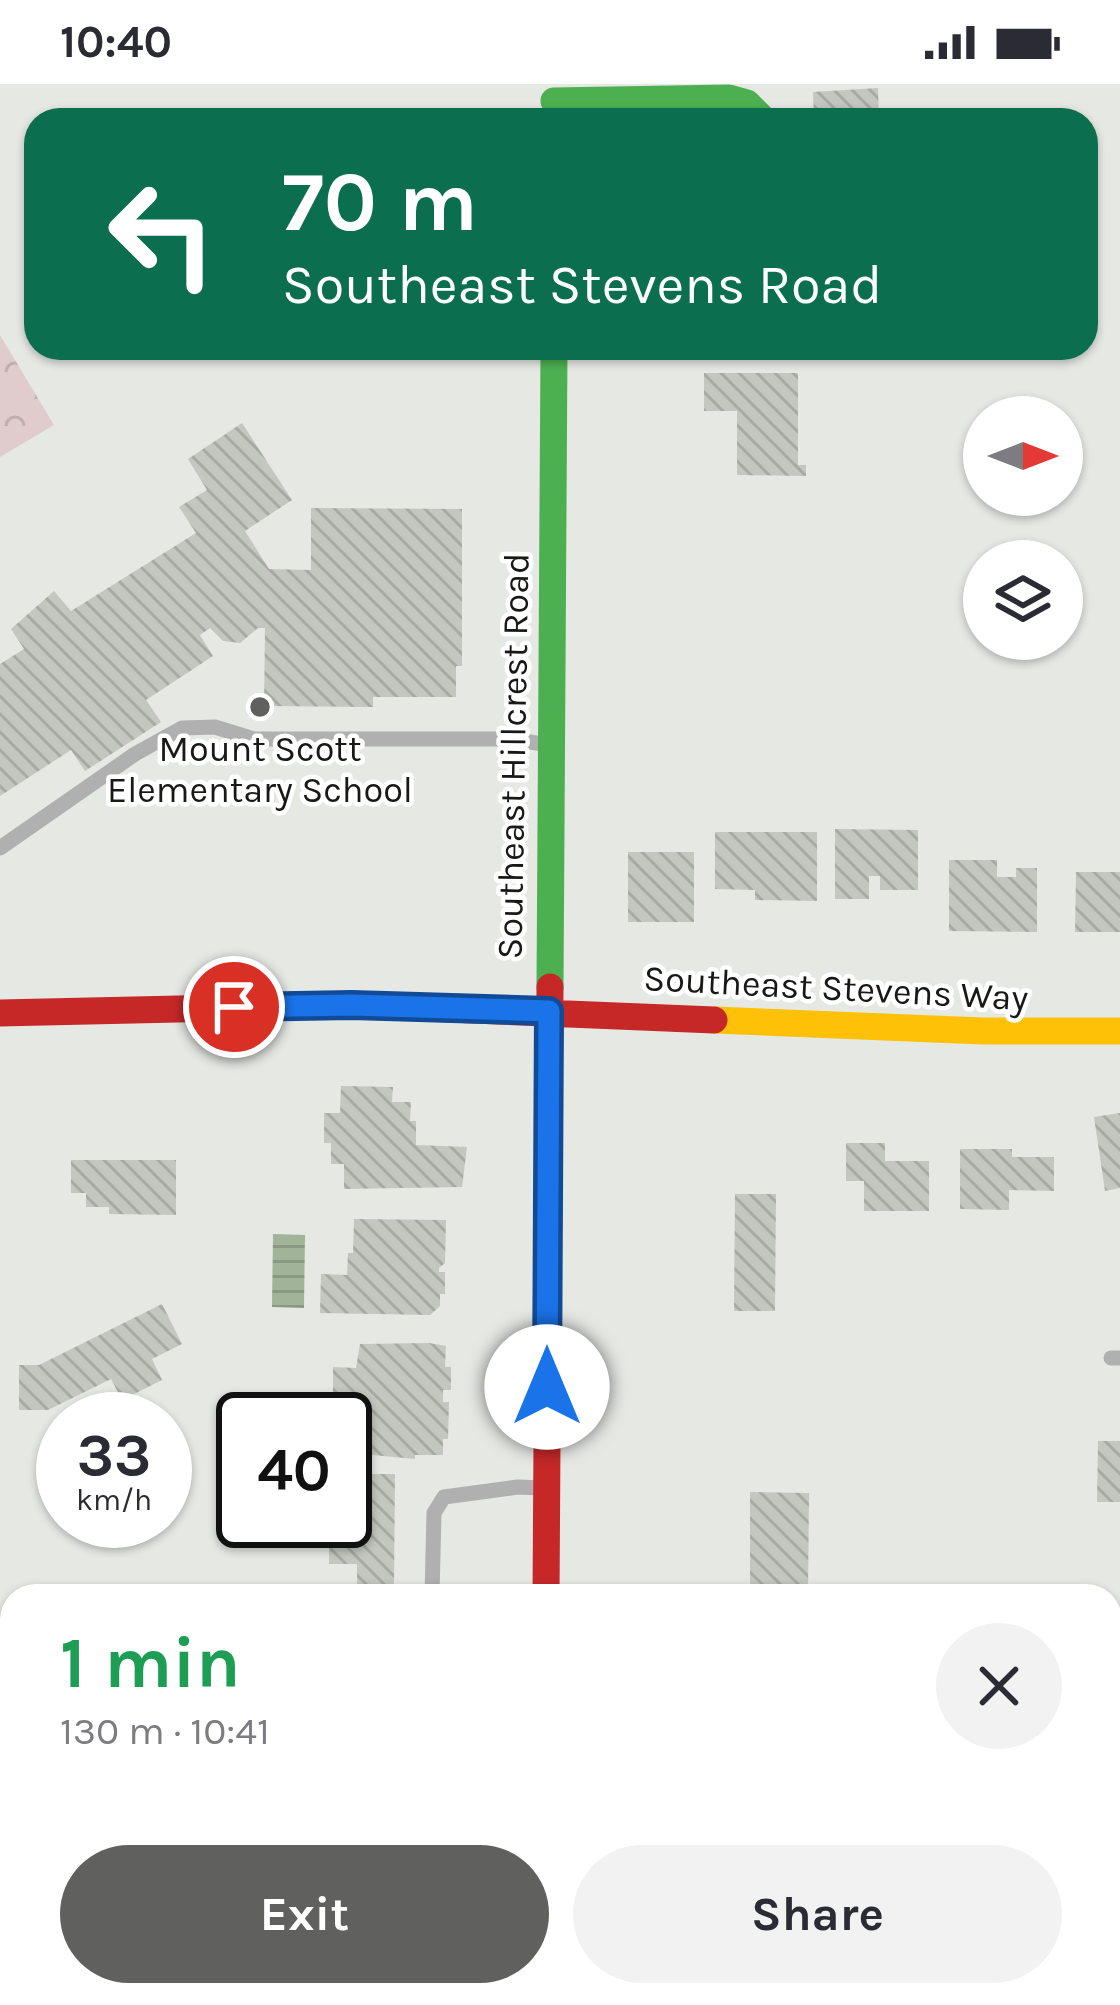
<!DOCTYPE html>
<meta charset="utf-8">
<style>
body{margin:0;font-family:Karla,sans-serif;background:#f2f2f3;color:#2b2b33;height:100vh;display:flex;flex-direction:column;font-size:45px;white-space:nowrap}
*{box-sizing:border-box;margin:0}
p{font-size:39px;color:#7c7c81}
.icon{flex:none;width:66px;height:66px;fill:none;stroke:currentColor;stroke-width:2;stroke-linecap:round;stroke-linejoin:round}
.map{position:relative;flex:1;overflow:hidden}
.details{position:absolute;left:0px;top:1500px;width:1122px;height:423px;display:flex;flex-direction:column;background:#fff;border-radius:36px 36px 0 0;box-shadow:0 3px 9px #0004}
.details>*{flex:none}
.hud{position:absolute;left:24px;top:24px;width:1074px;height:252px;border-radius:36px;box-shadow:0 3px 9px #0004;background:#0b6e4f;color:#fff;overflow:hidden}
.needle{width:78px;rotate:90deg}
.tools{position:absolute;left:963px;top:312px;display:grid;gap:24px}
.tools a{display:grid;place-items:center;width:120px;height:120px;border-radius:50%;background:#fff;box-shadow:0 3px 9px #0004;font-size:60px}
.speed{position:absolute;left:36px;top:1308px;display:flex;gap:24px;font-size:60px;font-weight:700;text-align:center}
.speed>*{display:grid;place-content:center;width:156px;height:156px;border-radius:50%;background:#fff;box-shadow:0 3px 9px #0004;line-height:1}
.speed small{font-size:30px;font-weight:400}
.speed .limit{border:6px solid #111;border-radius:18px;background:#fff;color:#111}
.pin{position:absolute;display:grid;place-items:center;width:102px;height:102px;color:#fff;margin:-51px;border:6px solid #fff;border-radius:50%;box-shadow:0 3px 12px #0007}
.me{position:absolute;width:132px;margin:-66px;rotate:0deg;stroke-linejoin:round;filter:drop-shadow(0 0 9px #0008)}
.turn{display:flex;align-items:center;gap:42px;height:252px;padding:0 60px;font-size:54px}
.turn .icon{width:156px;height:156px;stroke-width:2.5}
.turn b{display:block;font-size:84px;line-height:102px}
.round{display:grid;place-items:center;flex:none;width:126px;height:126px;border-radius:63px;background:#f2f2f3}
.summary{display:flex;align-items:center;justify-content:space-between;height:204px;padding:0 60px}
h1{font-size:72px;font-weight:700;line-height:90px;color:#1e9e55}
.button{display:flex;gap:24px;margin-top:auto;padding:24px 60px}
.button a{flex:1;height:138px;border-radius:72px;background:#60615f;color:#fff;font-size:48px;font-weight:700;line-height:138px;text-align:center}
.button a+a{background:#f2f2f3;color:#2b2b33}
.status{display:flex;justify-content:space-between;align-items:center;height:84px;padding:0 60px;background:#fff;direction:ltr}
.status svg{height:33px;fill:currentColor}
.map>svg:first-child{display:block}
.forest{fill:url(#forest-firs)}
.park{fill:url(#park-crowns)}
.water{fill:url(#water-rules)}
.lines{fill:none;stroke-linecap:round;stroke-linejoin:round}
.stream{stroke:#a1b398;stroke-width:10}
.building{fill:url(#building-back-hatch)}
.lane{stroke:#b1b0b0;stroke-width:15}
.street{stroke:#b1b0b0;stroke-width:30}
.fast{stroke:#4caf50;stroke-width:27}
.slow{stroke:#ffc107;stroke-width:27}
.jam{stroke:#c62828;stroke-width:27}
.route-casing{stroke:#114b97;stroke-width:30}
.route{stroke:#1a73e8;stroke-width:21}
.poi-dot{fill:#60615f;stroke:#fff;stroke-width:4.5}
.labels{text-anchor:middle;stroke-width:9;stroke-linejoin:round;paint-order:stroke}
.poi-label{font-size:36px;fill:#181917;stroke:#fff}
.street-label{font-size:36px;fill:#181917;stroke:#fff}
</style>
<div class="status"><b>10:40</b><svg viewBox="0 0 49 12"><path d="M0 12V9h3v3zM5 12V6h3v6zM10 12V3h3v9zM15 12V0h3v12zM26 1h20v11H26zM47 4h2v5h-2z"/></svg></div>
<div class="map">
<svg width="1120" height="1921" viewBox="0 0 1120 1921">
<defs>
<pattern id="forest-firs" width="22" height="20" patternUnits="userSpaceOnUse" patternTransform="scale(3)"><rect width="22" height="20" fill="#e0cccc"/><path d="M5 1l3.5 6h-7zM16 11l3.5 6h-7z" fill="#bfafae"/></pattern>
<pattern id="park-crowns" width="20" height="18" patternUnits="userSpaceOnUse" patternTransform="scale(3)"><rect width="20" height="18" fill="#e0cccc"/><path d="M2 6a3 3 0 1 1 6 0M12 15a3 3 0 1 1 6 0" fill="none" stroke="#bfafae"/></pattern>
<pattern id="water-rules" width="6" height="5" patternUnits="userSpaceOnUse" patternTransform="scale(3)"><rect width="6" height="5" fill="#a1b398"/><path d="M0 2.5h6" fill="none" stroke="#8a9982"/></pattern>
<pattern id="building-back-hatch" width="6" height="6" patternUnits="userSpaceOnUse" patternTransform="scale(3)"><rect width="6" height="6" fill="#c2c7bf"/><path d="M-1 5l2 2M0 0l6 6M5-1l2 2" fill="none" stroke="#a6aaa3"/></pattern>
</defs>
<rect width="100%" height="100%" fill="#e6e8e4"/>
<!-- forest -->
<path class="forest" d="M0,1851H12V1911H234V1921H0Z"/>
<!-- park -->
<path class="park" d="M0,251L54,341L0,373Z"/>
<!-- water -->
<path class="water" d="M273,1150L305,1151L304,1224L272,1223Z"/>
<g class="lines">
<!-- stream -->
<path class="stream" d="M0,1748L12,1755
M295,1911L306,1921"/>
</g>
<!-- building -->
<path class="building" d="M878,4L879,36H814L813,8Z
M704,289H798V381H806V392L737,391V327H704Z
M242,339L292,416L245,447L269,485L311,486V424L462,425V582H456V613H373V623L264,622L265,544H258L240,559L223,557L210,544L200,551L213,572L146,616L161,638L85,687L71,666L0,712V580L24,565L11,545L54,507L71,527L196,449L179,423L207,406L188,375Z
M835,745L918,746V806H880V792H869V815H835Z
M715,748H817V817L755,816V806L715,805Z
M628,768H694V838H628Z
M949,776H997V793H1016V784H1037V848L949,847Z
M1076,788H1120V848H1075Z
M341,1002L393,1003L392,1018H411L410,1037H416V1061L467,1063L462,1103L344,1105V1080H331V1059H324V1029H340Z
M1120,1029V1104L1105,1107L1094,1033Z
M846,1059H885V1077H929V1127H864V1097H846Z
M960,1065H1012V1073H1054V1107L1009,1106V1126L960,1125Z
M71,1076H176V1131L109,1130V1123H86V1109H71Z
M735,1110H776L775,1227H734Z
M354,1135L446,1136L445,1179L439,1184V1188H445V1210H440V1222L430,1231L320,1229L321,1190L347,1191L348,1169H353Z
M162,1220L182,1260L152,1275L162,1296L122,1316L111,1295L48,1326H19V1281H39Z
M429,1259L446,1262L445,1283H451V1306H443V1318H449L448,1355H443V1371H415V1375L352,1369L353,1331H358L359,1316L333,1315V1283L356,1284L360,1260Z
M1098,1357H1120V1418H1097Z
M345,1390H395L394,1503H357V1480H329V1437H345Z
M750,1408L809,1409L808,1512H750Z
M755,1911H801V1921H755Z"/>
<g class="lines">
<!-- lane -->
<path class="lane" d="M0,764L135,670L182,644L215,643L254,655H510L550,661
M1111,1274H1120
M432,1512L434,1429L444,1413L518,1403L542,1404"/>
<!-- street -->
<path class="street" d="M545,1921V1911"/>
<!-- fast -->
<path class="fast" d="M554,17L729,14L747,19L764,36
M550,903L554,264"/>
<!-- slow -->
<path class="slow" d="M714,936L983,947H1120"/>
<!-- jam -->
<path class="jam" d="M0,929L352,921L714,936
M546,1512L550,903"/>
</g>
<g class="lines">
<!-- route casing -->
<g class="route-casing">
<path id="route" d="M234,923L352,921L549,927L547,1303"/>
</g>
<!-- route -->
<use href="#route" class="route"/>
</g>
<!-- markers -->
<circle class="poi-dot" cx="260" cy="623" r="12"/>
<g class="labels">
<!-- poi labels -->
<g class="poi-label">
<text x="260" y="677">Mount Scott<tspan x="260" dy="41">Elementary School</tspan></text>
</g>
<!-- street labels -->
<g class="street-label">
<text transform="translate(512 672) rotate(-89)" y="13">Southeast Hillcrest Road</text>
<text transform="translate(836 903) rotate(3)" y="13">Southeast Stevens Way</text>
</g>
</g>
</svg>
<div class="tools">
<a><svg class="needle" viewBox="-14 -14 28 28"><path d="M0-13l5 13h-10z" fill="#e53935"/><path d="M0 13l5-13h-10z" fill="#7c7c81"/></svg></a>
<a><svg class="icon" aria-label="layers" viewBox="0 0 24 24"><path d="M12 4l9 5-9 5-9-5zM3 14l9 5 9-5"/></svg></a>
</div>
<div class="speed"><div>33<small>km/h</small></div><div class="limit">40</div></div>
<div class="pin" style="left:234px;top:923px;background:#d93025"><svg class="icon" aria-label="arrive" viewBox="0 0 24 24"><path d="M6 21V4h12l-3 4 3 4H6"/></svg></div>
<svg class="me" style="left:547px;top:1303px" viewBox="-20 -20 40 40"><circle r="19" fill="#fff"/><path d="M0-13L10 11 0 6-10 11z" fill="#1a73e8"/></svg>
<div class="hud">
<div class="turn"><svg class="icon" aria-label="left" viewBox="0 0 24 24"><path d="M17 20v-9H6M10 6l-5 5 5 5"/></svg><div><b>70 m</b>Southeast Stevens Road</div></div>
</div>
<section class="details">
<div class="summary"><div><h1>1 min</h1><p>130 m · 10:41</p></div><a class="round"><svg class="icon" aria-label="close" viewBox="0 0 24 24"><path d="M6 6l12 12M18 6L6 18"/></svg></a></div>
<div class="button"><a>Exit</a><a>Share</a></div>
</section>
</div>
